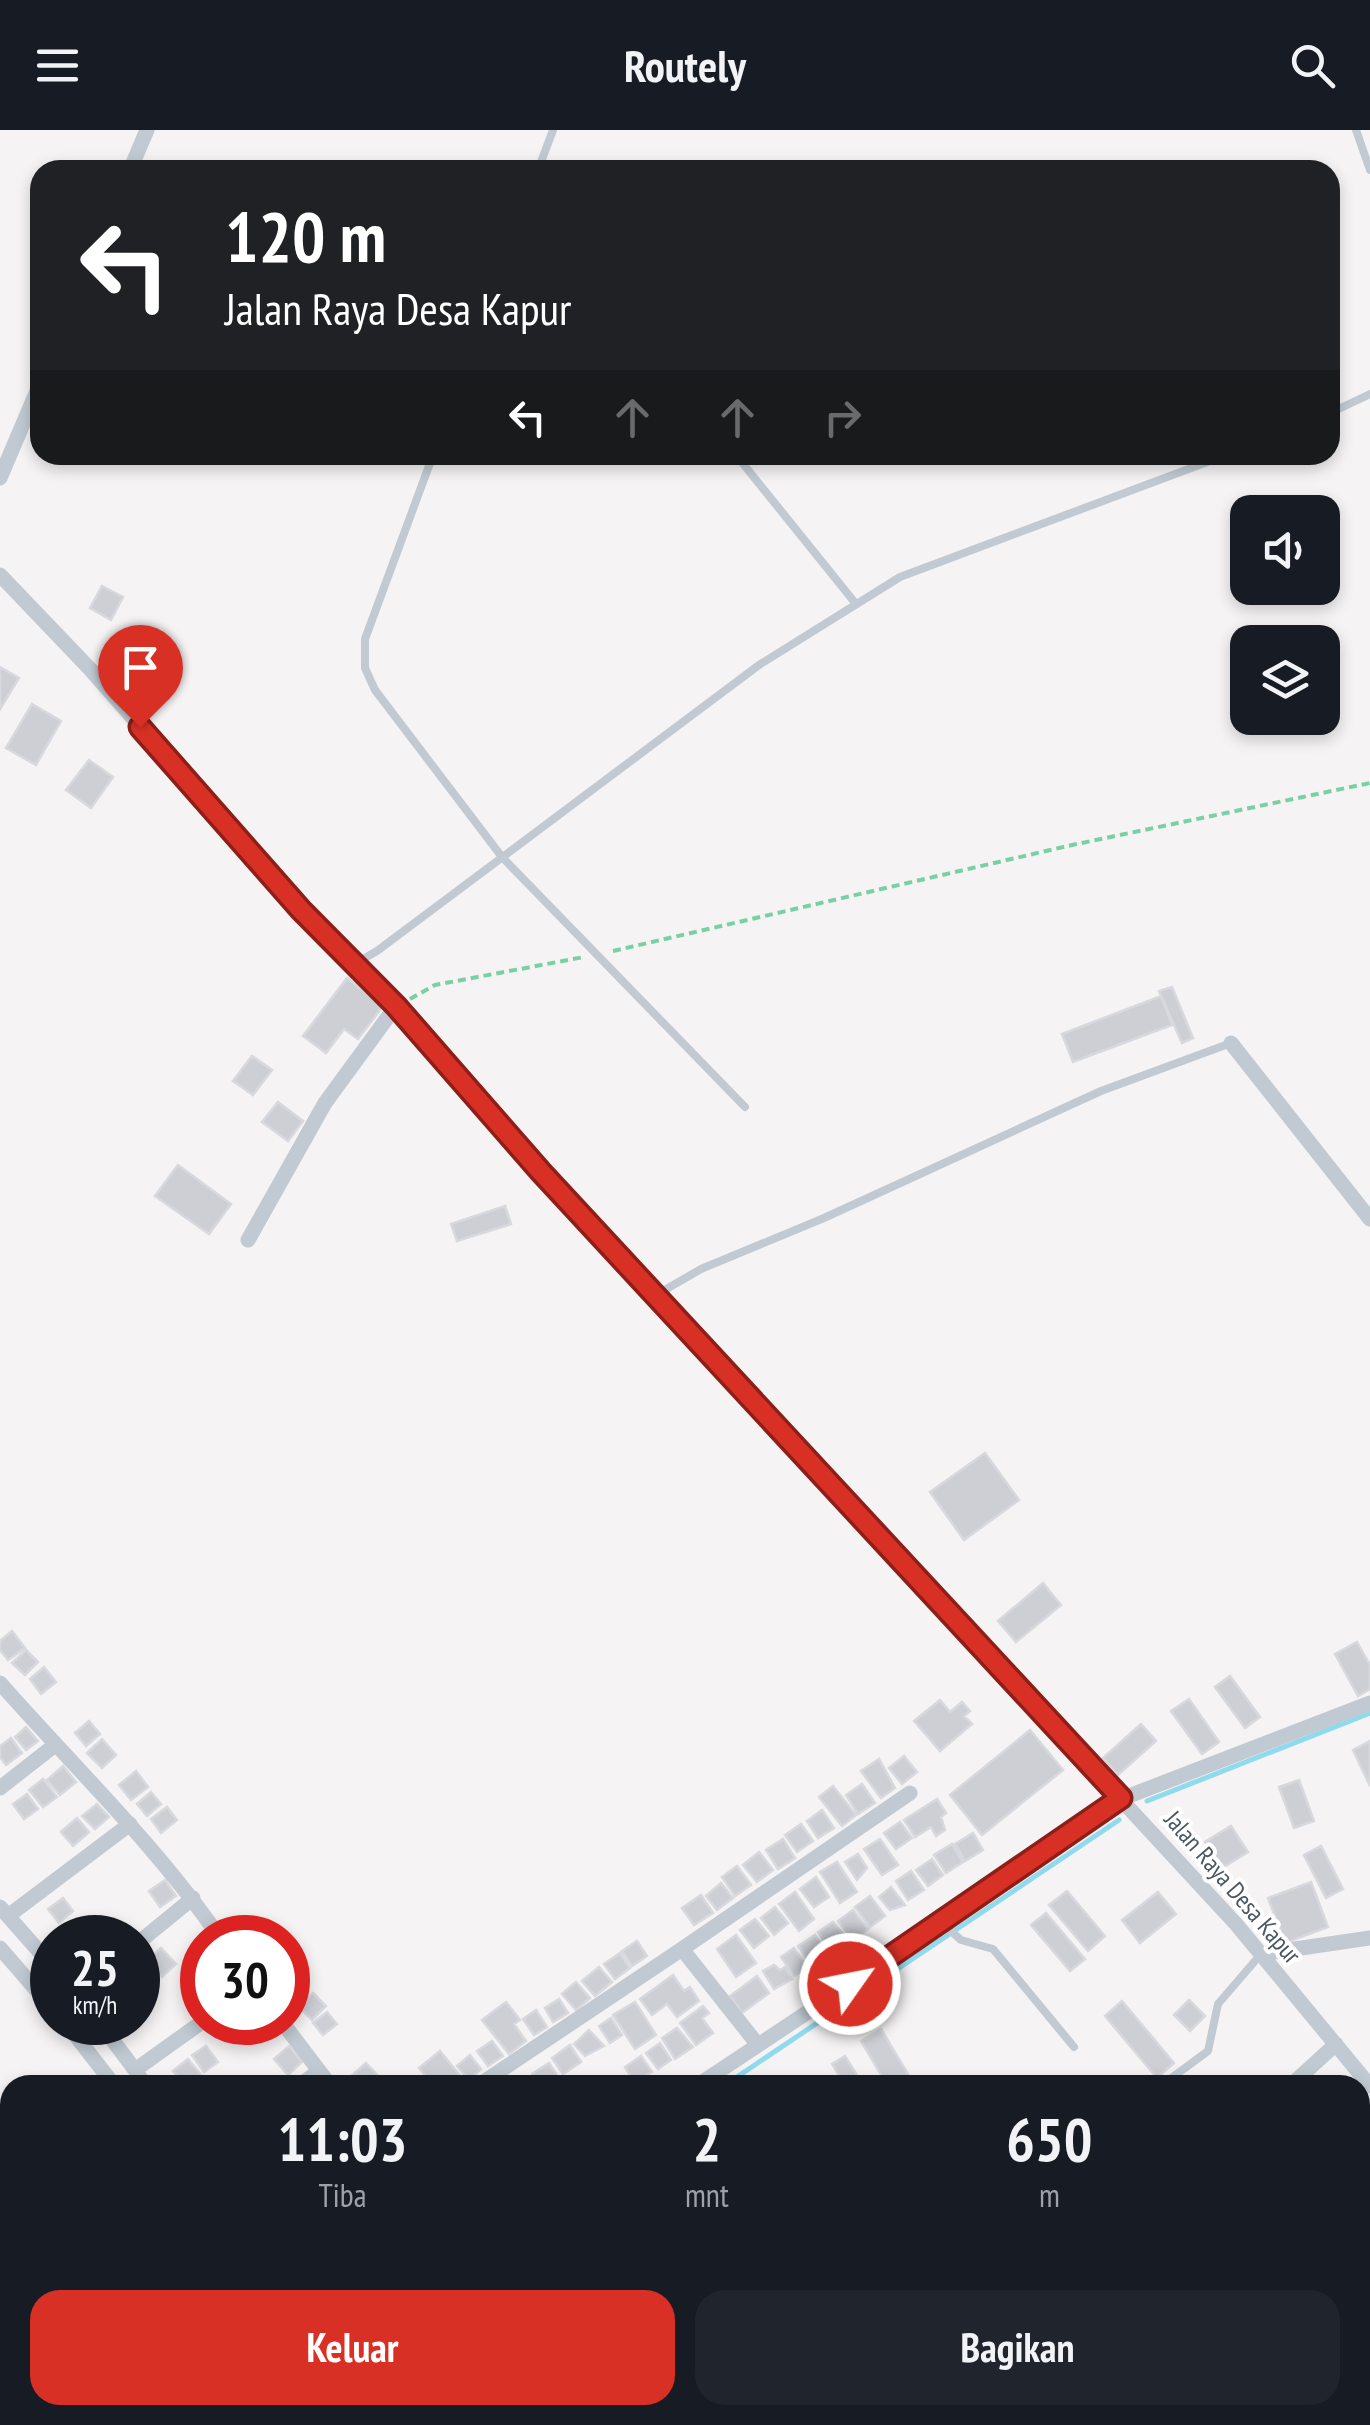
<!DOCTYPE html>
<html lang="id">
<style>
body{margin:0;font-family:"PT Sans Narrow",sans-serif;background:#20242c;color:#f1f3f6;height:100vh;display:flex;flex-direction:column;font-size:38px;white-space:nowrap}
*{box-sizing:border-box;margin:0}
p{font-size:32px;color:#9ea1a6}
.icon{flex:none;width:55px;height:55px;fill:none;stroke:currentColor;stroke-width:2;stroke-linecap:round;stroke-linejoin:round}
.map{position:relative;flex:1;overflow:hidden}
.drawer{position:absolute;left:0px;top:1945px;width:1370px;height:350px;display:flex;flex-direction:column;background:#171b24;border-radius:30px 30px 0 0;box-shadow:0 5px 15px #0003}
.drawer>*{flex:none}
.guide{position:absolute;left:30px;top:30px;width:1310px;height:305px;border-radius:30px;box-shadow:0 5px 15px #0003;background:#202124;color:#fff;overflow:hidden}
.tools{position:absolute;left:1230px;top:365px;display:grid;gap:20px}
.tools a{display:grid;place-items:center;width:110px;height:110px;border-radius:20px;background:#171b24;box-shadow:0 5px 15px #0003;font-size:50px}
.speed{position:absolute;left:30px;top:1785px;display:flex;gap:20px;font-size:50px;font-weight:700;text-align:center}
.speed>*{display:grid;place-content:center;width:130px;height:130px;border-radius:50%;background:#171b24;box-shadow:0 5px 15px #0003;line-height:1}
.speed small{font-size:25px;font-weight:400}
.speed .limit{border:15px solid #d22;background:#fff;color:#111}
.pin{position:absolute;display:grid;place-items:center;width:85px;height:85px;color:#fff;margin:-102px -42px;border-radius:50% 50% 50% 0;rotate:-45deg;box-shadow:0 0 10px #0007}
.pin .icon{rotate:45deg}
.me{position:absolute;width:110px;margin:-55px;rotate:57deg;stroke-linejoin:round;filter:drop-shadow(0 0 8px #0008)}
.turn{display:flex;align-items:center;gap:35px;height:210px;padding:0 30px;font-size:45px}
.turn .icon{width:130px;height:130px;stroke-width:2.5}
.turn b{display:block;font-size:70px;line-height:85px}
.lanes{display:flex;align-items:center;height:95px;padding:0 30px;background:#0003;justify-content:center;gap:50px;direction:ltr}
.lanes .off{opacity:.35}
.eta{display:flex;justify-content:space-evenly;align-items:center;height:170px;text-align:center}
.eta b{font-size:60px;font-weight:700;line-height:70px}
.button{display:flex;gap:20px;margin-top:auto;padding:20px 30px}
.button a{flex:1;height:115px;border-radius:30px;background:#d93025;color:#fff;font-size:40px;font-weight:700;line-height:115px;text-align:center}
.button a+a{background:#20242c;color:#f1f3f6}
header{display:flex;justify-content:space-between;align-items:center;height:130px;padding:0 30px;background:#171b24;font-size:45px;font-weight:700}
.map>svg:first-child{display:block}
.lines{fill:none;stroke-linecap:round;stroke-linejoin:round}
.stream{stroke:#90daee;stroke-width:5}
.building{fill:#cdcfd5;stroke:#d7d9de;stroke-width:2.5}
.path{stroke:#7ad0a6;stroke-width:4;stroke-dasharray:8 5;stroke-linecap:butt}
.lane{stroke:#c1cad2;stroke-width:8}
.street{stroke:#c1cad2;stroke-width:15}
.route-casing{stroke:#8d1f18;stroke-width:25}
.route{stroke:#d93025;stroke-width:18}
.labels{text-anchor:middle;stroke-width:8;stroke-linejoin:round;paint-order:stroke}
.street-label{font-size:25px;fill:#4a5661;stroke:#fff}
</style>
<header><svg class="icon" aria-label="menu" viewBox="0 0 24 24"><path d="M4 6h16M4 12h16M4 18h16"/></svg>Routely<svg class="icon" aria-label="search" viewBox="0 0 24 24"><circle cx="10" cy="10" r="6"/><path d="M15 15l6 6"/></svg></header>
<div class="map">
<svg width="1370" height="2295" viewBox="0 0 1370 2295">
<rect width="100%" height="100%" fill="#f5f3f3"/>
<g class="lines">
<!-- stream -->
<path class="stream" d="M1147,1671L1370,1583
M725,1955L1119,1690
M282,2295L289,2285"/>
</g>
<!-- building -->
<path class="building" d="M102,456L123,467L111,490L90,478Z
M163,515L148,544L131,537L123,554L112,548L123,526Z
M0,537L19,548L0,579Z
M32,574L61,591L36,635L6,618Z
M89,630L113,647L91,678L66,660Z
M347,848L383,876L358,909L344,899L326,923L303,906Z
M1172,857L1193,908L1182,913L1159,861Z
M1161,866L1172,895L1073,932L1062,904Z
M252,926L272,940L253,965L233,951Z
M278,972L303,991L288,1011L262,992Z
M178,1035L231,1074L209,1104L155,1066Z
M505,1076L511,1094L457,1111L451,1094Z
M985,1323L1019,1370L964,1410L930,1362Z
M1043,1453L1061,1475L1016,1512L998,1491Z
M12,1501L25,1518L8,1530L0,1520V1511Z
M1357,1512L1370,1535V1559L1358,1566L1335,1524Z
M26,1520L38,1532L25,1545L12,1533Z
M44,1537L56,1552L41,1564L30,1549Z
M1230,1546L1260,1587L1245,1598L1215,1557Z
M1189,1569L1219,1612L1202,1624L1171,1581Z
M940,1570L950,1582L962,1572L970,1581L964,1586L972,1594L940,1621L914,1591Z
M89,1591L100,1604L86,1616L75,1603Z
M1141,1594L1156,1611L1118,1645L1103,1628Z
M26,1597L38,1611L26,1620L15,1607Z
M1030,1600L1063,1640L982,1705L950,1665Z
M11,1608L22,1623L6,1635L0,1627V1616Z
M102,1609L116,1625L102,1638L87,1623Z
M1370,1611V1656L1353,1620Z
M904,1626L917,1642L902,1654L889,1638Z
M879,1629L895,1658L881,1668L861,1641Z
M63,1636L76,1652L60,1665L47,1650Z
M136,1641L148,1657L131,1670L119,1655Z
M43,1649L57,1667L43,1677L29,1660Z
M1299,1650L1314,1691L1294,1698L1279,1657Z
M862,1654L875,1673L858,1684L846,1665Z
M833,1656L856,1685L842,1696L819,1667Z
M151,1662L161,1674L147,1686L137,1674Z
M27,1664L38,1679L24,1689L13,1674Z
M937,1669L946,1683L941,1687L945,1700L936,1706L931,1697L915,1707L904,1690Z
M97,1674L109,1687L95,1699L82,1686Z
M167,1677L177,1690L161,1703L151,1689Z
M822,1680L834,1698L818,1708L807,1691Z
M77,1688L89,1702L73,1716L61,1702Z
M900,1692L912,1708L896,1719L884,1703Z
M801,1694L813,1711L797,1722L785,1705Z
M1231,1696L1248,1722L1222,1738L1205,1712Z
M973,1703L983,1720L965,1731L955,1714Z
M783,1709L795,1728L778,1739L766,1720Z
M880,1709L898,1735L882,1745L864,1719Z
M952,1714L963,1732L946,1743L934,1725Z
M1321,1716L1343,1759L1326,1768L1304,1725Z
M759,1722L773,1740L757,1752L743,1735Z
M858,1724L867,1738L857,1750L845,1732Z
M932,1729L943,1745L928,1756L916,1740Z
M837,1732L857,1762L840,1773L820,1742Z
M737,1736L751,1755L735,1766L722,1747Z
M911,1741L924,1760L908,1770L896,1751Z
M816,1747L829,1767L814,1777L800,1759Z
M165,1750L176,1766L160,1777L149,1761Z
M1311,1752L1328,1797L1285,1813L1268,1768Z
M721,1753L733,1768L717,1780L706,1766Z
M891,1757L905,1775L890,1780L879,1767Z
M1067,1761L1105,1806L1088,1821L1049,1775Z
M795,1762L814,1789L799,1801L779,1774Z
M1158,1762L1176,1784L1140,1813L1122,1790Z
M701,1765L713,1783L694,1795L682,1778Z
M870,1766L885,1786L870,1797L855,1777Z
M63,1768L73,1781L59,1793L48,1779Z
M775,1777L788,1793L774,1805L761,1788Z
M853,1780L868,1799L853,1810L838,1791Z
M1046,1783L1085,1829L1070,1841L1031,1795Z
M755,1789L769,1806L754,1818L740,1800Z
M833,1792L859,1823L847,1832L837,1818L831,1821L818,1802Z
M736,1805L756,1833L736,1847L717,1819Z
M815,1805L829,1826L813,1837L798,1816Z
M637,1811L647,1826L632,1836L622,1821Z
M161,1818L176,1834L162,1847L147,1830Z
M794,1818L807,1837L794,1846L781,1827Z
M620,1823L630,1838L615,1849L604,1834Z
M144,1833L156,1848L141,1860L138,1856V1838Z
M774,1835L780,1840L785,1837L792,1849L774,1859L763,1841Z
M599,1837L612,1852L595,1866L582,1851Z
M673,1845L684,1861L690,1857L699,1871L677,1887L667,1874L652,1885L640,1869Z
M757,1846L769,1863L742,1883L730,1866Z
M576,1852L590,1868L576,1880L562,1864Z
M313,1863L326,1876L312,1890L299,1877Z
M559,1869L568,1883L553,1892L545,1878Z
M1189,1870L1205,1886L1190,1901L1174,1885Z
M1122,1871L1174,1933L1157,1948L1105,1886Z
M506,1872L520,1890L514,1894L526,1911L509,1924L482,1890Z
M635,1872L656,1905L635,1919L613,1885Z
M703,1876L709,1883L702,1888L713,1903L696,1915L680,1893Z
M536,1880L547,1897L534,1905L523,1889Z
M327,1882L337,1894L323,1905L313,1893Z
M611,1888L622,1905L610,1913L599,1896Z
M677,1898L693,1917L675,1929L662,1908Z
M881,1899L911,1949L901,1955H887L861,1911Z
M589,1900L604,1916L585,1926L574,1914Z
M492,1911L503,1926L488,1936L477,1921Z
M660,1913L671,1930L658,1939L646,1923Z
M570,1915L581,1932L563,1944L552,1928Z
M206,1916L218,1932L204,1942L192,1925Z
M289,1916L302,1932L288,1945L274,1929Z
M440,1921L466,1953L464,1955H448L442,1948L433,1955L419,1938Z
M470,1925L481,1939L469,1950L457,1936Z
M641,1926L652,1942L635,1953L625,1937Z
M845,1926L863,1955H845L832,1934Z
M188,1929L201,1945L185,1955L173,1941Z
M366,1933L381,1949L374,1955H356L349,1948Z
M549,1933L558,1947L539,1955L532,1944Z"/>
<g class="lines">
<!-- path -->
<path class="path" d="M613,821L1072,715L1370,653
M410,869L435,855L584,827"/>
<!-- lane -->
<path class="lane" d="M1356,0L1370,40
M538,40L553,0
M1330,283L1370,264
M433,325L365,509V538L375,560L502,727L745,977
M736,325L856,474
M356,833L377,821L759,535L900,447L1226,325
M656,1165L701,1139L824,1088L1101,961L1231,913
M942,1793L961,1810L993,1819L1074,1917
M1162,1955L1208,1921L1218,1874L1261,1824"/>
<!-- street -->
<path class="street" d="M130,40L147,0
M0,348L40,254
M0,445L90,539L301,780L396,876L541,1042L1236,1794L1370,1956
M1231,913L1370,1089
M248,1110L325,973L396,876
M0,1553C74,1637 156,1715 220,1808
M0,1658L55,1615
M0,1777L8,1786L130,1694
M8,1786L52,1836
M138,1813L193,1768
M0,1818L52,1878
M1261,1824L1370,1808
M65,1892L114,1955
M99,1892L135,1940
M282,1892L330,1955
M758,1915L682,1819L910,1663
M145,1955L135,1940L202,1892
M300,1955L319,1941
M479,1955L682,1819
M698,1955L942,1793L1121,1669L1370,1573
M1291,1955L1336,1914
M1360,2046L1370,2037
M1367,2221L1370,2224
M61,2295L68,2285
M258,2295L264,2285
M927,2295L938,2285
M1086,2295L1097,2285"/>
</g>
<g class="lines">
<!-- route casing -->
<g class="route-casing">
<path id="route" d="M140,597L301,780L396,876L541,1042L1121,1668L850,1854"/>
</g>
<!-- route -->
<use href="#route" class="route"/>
</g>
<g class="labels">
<!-- street labels -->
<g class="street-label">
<text transform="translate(1233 1757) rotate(49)" y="9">Jalan Raya Desa Kapur</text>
</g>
</g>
</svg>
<div class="tools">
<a><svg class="icon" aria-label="sound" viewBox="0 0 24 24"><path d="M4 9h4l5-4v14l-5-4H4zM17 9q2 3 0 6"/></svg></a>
<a><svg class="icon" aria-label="layers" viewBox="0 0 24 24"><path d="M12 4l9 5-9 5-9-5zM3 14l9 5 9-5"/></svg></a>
</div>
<div class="speed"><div>25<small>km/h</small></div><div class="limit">30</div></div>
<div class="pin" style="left:140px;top:597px;background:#d93025"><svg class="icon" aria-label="arrive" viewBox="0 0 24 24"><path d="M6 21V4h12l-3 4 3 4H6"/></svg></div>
<svg class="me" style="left:850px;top:1854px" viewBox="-20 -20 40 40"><circle r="17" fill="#d93025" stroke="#fff" stroke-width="3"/><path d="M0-11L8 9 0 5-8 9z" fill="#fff"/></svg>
<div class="guide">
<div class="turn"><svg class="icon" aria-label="left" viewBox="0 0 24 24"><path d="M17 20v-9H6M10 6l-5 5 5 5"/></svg><div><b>120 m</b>Jalan Raya Desa Kapur</div></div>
<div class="lanes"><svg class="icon" aria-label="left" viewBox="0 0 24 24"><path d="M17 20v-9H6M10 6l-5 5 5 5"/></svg><svg class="icon off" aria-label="ahead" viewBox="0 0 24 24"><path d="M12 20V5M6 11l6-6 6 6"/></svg><svg class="icon off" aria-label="ahead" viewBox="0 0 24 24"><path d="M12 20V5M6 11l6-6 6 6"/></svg><svg class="icon off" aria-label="right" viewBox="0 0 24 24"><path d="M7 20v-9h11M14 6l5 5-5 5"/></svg></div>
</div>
<section class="drawer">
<div class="eta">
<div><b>11:03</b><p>Tiba</p></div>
<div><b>2</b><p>mnt</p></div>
<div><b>650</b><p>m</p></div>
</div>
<div class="button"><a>Keluar</a><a>Bagikan</a></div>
</section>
</div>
